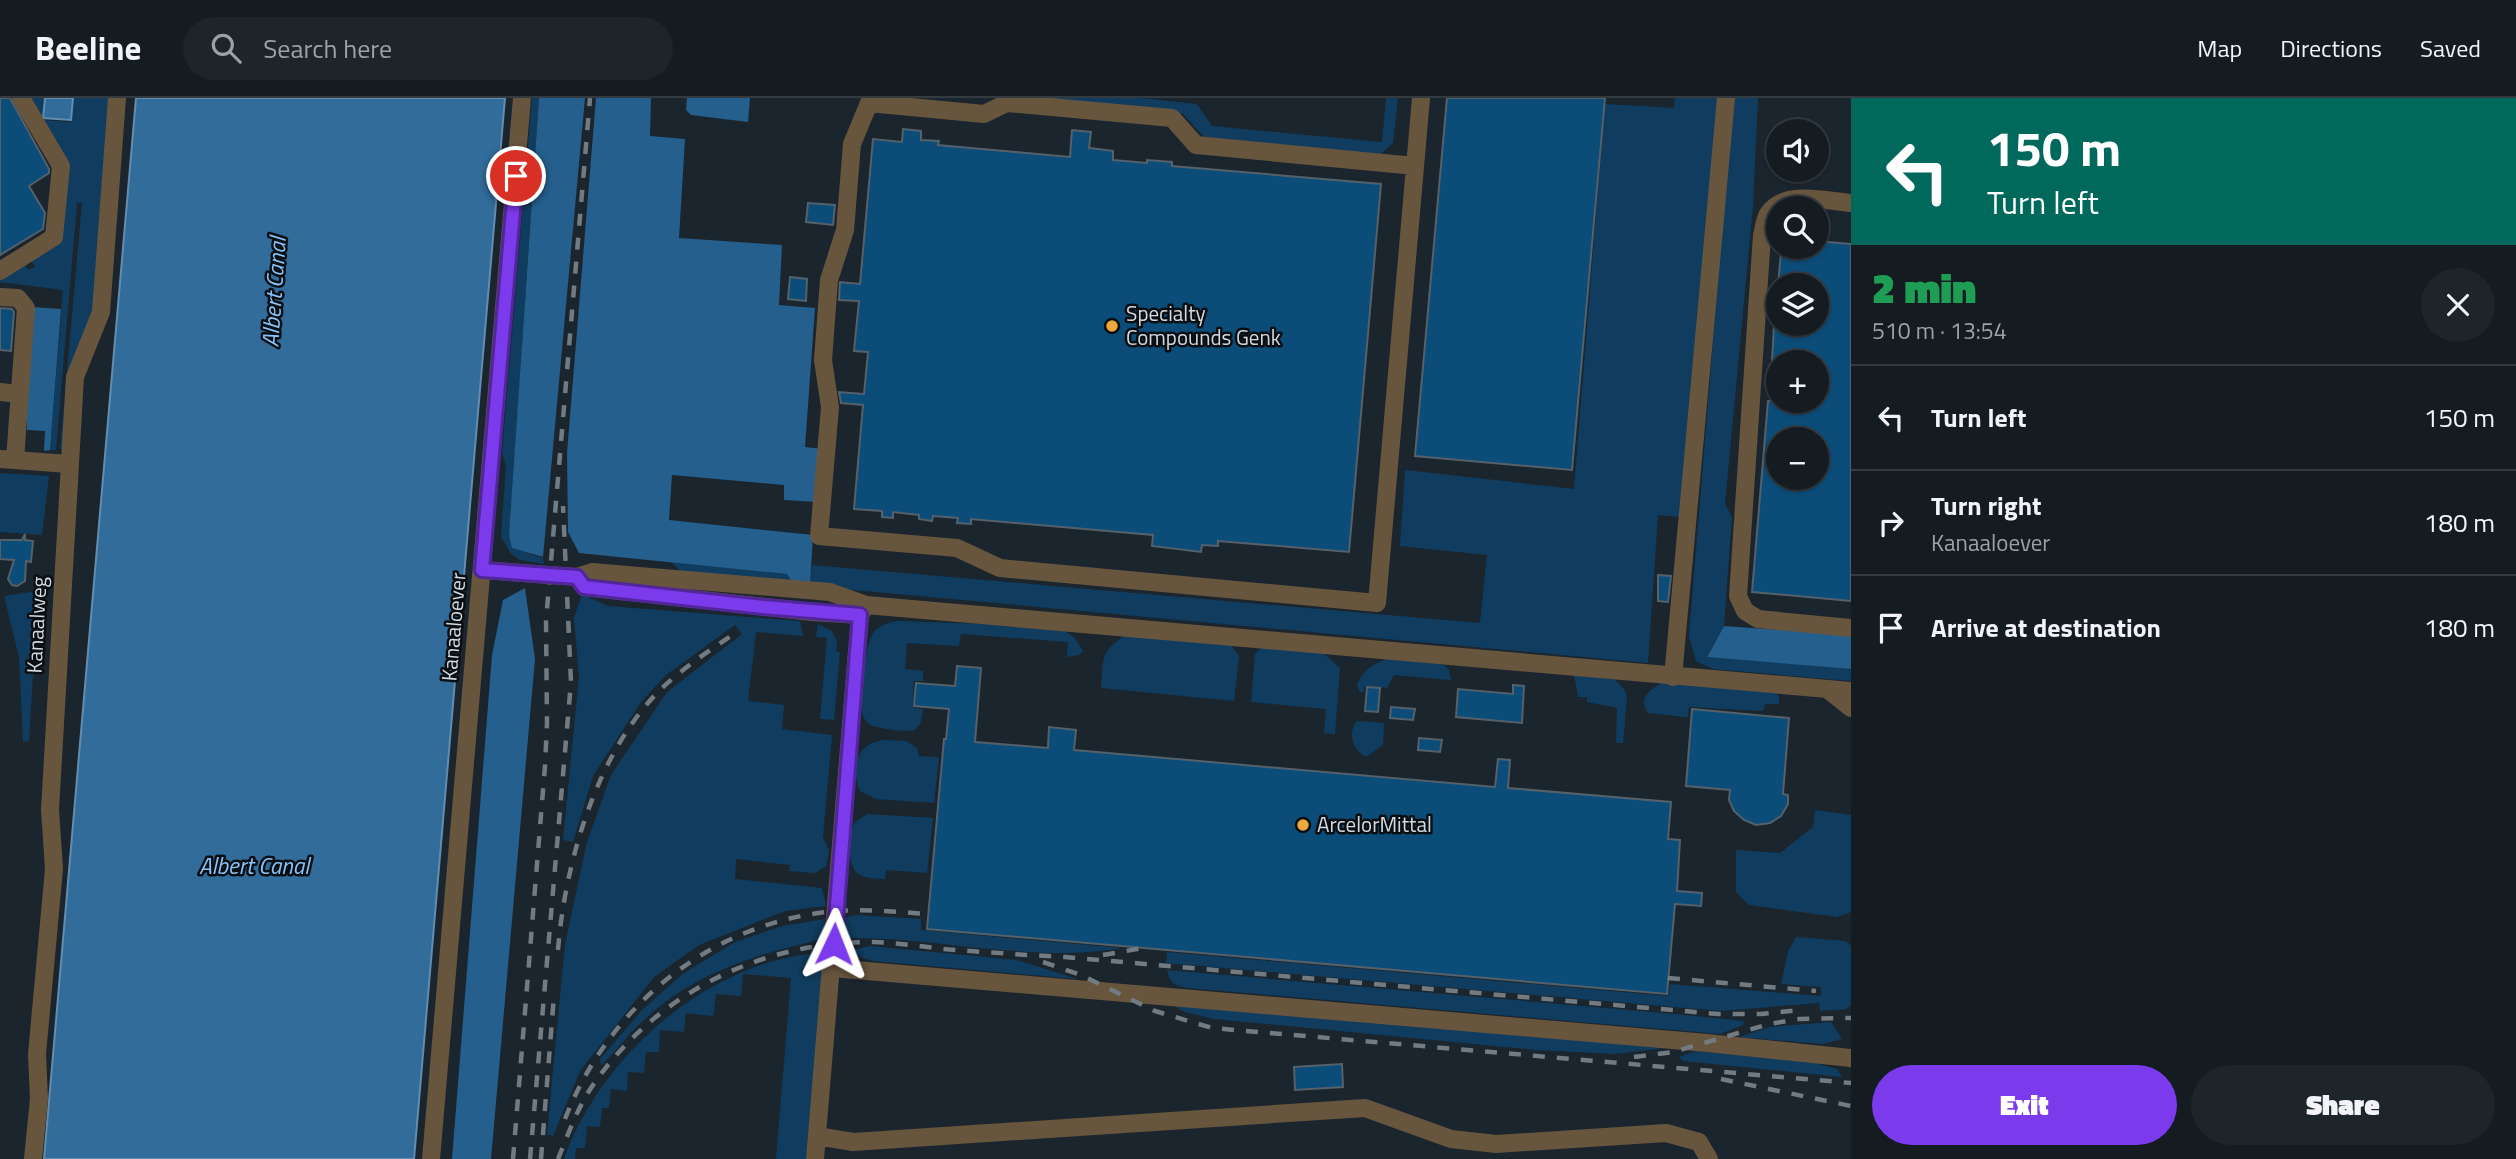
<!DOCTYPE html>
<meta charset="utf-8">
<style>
body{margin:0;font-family:"Titillium Web",sans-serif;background:#1d252a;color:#f1f3f6;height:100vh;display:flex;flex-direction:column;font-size:26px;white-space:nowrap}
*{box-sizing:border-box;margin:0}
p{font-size:23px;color:#9da1a5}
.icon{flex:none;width:38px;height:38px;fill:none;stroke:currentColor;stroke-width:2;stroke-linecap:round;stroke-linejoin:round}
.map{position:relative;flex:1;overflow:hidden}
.drawer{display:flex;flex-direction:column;background:#141c22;width:665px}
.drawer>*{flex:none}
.banner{background:#00695c;color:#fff;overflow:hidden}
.buttons{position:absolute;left:1766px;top:21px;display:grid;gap:14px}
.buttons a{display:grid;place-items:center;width:63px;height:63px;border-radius:50%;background:#141c22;box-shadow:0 2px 5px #0004,0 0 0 2px #333a40;font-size:35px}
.pin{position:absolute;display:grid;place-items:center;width:60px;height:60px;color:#fff;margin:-30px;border:4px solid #fff;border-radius:50%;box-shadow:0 2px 7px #0007}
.me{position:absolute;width:77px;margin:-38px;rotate:2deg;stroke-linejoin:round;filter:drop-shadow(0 0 5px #0008)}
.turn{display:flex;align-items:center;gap:24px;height:147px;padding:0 21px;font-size:32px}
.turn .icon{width:91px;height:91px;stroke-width:2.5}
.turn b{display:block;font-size:49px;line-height:60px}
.round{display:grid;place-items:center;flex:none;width:74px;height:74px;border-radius:37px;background:#1d252a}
.head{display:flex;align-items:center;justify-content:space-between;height:119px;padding:0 21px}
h1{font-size:42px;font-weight:800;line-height:52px;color:#1e9e55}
.button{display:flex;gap:14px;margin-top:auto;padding:14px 21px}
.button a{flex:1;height:80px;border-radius:42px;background:#7c3aed;color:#fff;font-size:28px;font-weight:800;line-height:80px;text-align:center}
.button a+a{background:#1d252a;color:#f1f3f6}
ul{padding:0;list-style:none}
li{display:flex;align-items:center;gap:21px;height:105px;padding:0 21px;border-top:2px solid #333a40}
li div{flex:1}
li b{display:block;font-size:26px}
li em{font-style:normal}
header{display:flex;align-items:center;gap:42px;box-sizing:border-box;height:98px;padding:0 35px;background:#141c22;border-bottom:2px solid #333a40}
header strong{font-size:33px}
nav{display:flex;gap:38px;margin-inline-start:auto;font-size:24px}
.search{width:490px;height:63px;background:#1d252a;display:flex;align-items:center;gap:18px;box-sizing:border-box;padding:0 24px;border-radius:38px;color:#9da1a5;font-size:26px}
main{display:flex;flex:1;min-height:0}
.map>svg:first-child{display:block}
.green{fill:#103d5f}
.forest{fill:#245f8d}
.water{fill:#326c9b;stroke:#628daf;stroke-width:2}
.building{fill:#0c4c79;stroke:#54606a;stroke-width:2;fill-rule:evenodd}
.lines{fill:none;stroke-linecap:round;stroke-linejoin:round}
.minor{stroke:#68553e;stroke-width:18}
.rail{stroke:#727b82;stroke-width:4.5;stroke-dasharray:12 12;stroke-linecap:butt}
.route-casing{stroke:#51269a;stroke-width:18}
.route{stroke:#7c3aed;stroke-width:12}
.poi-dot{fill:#eea73d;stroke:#090e12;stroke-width:2.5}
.labels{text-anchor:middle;stroke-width:5;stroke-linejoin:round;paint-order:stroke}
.poi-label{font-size:21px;fill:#d2d9df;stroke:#090e12;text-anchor:start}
.street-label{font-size:21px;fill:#d2d9df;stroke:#090e12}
.water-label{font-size:23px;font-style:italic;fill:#87c5fc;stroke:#090e12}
</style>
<header>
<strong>Beeline</strong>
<div class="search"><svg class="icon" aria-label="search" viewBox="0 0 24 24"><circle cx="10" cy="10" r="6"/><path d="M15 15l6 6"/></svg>Search here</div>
<nav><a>Map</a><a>Directions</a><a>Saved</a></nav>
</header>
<main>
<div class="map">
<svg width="1851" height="1061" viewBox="0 0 1851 1061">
<rect width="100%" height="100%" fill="#1b252e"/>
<!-- green -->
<path class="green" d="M24,0H44L42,22L71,24L73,0H112L92,220L63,350L60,352L82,105H77L56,352H50L63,192L0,184V179L24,164L28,172L35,169L30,160L60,142L53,49L59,45L57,42L50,44Z
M532,0H539L523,232L513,450L543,460L544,466L520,462L511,456L501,439L506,368L502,355Z
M1017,0H1141L1197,6L1212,28L1382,44L1386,0H1398L1393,45L1381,56L1205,40L1183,16Z
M1675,0H1718L1681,419L1658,417L1648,565L810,488L812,467L1480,525L1487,457L1400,448L1405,372L1574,391L1605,6L1674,10Z
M1733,0H1758L1753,108L1725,406L1732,419L1724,528L1707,558L1851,571V583L1713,571L1696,563L1689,538Z
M0,375L49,378L42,437L0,434Z
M671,464L787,476L793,486L683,476Z
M38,493L29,643L23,644L19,559L4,498Z
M582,496L608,508L800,523L803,538L756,534L748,603L784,607L782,631L832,637L823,739L829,753L826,768L815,775L789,773L790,767L736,761L735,781L822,790L826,808L785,813L699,847L654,879L580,973L553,1038L547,1036L565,846L587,744L611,677L667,594L742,536L735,527L666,577L641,604L593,678L573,744L563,742L579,579L574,520Z
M898,523L1037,528L1064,533L1074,539L1083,553L1079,557L1067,559L1068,544L961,536L959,548L907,545L905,571L923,573V583H914L913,610L923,611C922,619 922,627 914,632C908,635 874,630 869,626C865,623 864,619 862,616C860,600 864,547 874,534C879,527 890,524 898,523Z
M818,526L832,533L837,544L836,553L840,554L834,622L820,621L827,540L816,539Z
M1124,538L1231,547L1239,558L1234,603L1101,590C1104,561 1099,555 1124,538Z
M1262,549L1323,555L1340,570L1335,636L1324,635L1326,611L1251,604L1255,556Z
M1392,560L1444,567L1449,572L1451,582L1394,577L1387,590L1365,588L1363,595L1359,593L1357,587C1362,572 1376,563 1392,560Z
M1574,576L1612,579L1624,591L1627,599L1623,645H1616L1617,610L1587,604V599H1578Z
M1662,585L1776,593L1779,598V606H1765L1763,613L1689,609L1688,619H1685L1648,615C1638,600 1649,592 1662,585Z
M1357,623L1384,625L1383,647L1366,659C1353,652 1347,635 1357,623Z
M886,642L906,643L917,650L919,658L939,659L934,705L876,701L860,693C850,668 857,644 886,642Z
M1815,712L1851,717V814L1837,819L1749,807L1736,794V752L1780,755L1813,729Z
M868,716L933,720L927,775L886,772L885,781C877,780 863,781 857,775C848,766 846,736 854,726C857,722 863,719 868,716Z
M856,817L921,821V832L1122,850C1031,866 936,838 845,840L842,837L843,820Z
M825,821L823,841C758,856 695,874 645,921C629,935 616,953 601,968L600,961L644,910L684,875L735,844L782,828Z
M1796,839L1846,843L1851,848V907L1846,911L1820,913L1819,905L1721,913L1166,865L1167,854L1668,898L1670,886L1821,898V889L1781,886L1788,854Z
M870,848L1017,862L1077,881L873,863L860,859L851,852Z
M824,855L806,1061H776L791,880L743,876L741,898L716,896L713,918L686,915L684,934L660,932L659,954H646L644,975L628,974L627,993L611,991L609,1010H602L600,1029L587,1028L585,1050H576L575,1061H564C601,957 711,860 824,855Z
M1167,872L1675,916L1744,923L1743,927L1720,936L1188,890C1175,888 1170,886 1167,872Z
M1170,906L1672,949L1615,956L1537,952L1214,921L1185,914Z
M1831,924L1842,941L1823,946L1739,939L1770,929Z
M1696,953L1815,965L1837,971L1842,979L1683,963L1679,959Z"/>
<!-- forest -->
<path class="forest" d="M539,0H585L543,459L512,450L509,437Z
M596,0H651L650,38L685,41L679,140L782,147L779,207L815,210L805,349L822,351L818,404L784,402V387L672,377L669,422L813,437L810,488L793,486L787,476L579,455L568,434L567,355Z
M687,0H750L748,24L691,17L686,12Z
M31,209L61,211L50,352L44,353L45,333L27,332V322L21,321Z
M525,490L535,561L491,1061H452L492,557L503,502Z
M1724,528L1851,537V571L1707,559Z"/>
<!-- water -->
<path class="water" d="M45,0H73L71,22L43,20Z
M136,0H505L414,1061H44Z"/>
<!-- building -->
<path class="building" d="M0,0H10L49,71V75L29,88L45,115L43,131L0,157Z
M1447,0H1605L1572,372L1415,358Z
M903,31L921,33V42L939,43L938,47L1070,59L1072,32L1091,34L1089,50L1113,53V62L1147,65V62L1172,64V68L1381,86L1349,454L1218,443V448L1202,447L1201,454L1152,448L1153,437L971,421V426L957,425L958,420L933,418L932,423L919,421V417L893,414V420L882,419V413L854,411L863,307L841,305L839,294L864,296L868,254L854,253L859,203L839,202L840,184L860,186L873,41L902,44Z
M808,105L835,107L833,127L806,124Z
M1816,143L1851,146V503L1752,494L1768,303H1816V264H1772L1774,226H1816V187H1778L1781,154L1783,149H1816ZM1778,341H1816V380H1778Z
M790,179L807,181L806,203L788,201Z
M0,210L12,211L14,214L11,253L0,252Z
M25,436V442L33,443L31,464L26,463L25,483L17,488L12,487L8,481L14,462L0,461V442H22Z
M1658,477L1671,478L1668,504L1658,503Z
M957,568L981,570L975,644L1048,650L1049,629L1076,632L1074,652L1495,689L1498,661L1510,662L1508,690L1671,704L1668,741L1680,742L1677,793L1702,795L1701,808L1675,806L1667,896L927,831L944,641H946L949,611L914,608L916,585L955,588Z
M1513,587L1524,588L1522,625L1456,619L1458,591L1513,596Z
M1367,589L1380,590L1378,614L1365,613Z
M1391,609L1415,611L1413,622L1390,620Z
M1692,611L1789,620L1783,696L1788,697V706L1781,718L1770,725L1756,727L1744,722L1734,713L1729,702L1730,692L1686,688Z
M1419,640L1442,642L1440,654L1418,652Z
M1342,966L1343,989L1295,992L1294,969Z"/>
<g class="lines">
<!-- minor -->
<path class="minor" d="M1415,68L1196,47L1172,20L1007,5L984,16L869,5L852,46L845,132L829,182L823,262L830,309L819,438L957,450L1000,470L1377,505L1421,0
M1851,105C1826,103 1784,91 1768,116C1764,122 1764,131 1762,137L1738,498L1745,513L1758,521L1851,530
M0,173L54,139L61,68L21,0
M0,199L18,200L26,210L15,362
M0,294L20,296
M0,361L69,366
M482,472L577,479L592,474L830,494L866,507
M577,479L584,489L812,514L860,517L866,507L1851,593
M1673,579L1726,0
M1827,591L1851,610
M832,870L1707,945L1851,960
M817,1038L853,1044L1365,1010L1451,1041L1496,1046L1666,1035L1699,1044L1709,1061
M33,1061L39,1001L37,956L54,771L50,712L75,279L101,214L117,0
M431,1061L522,0
M815,1061L860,517"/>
<!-- rail -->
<path class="rail" d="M558,852C565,764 597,654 661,591C684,569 712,551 738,533
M1103,857L1143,850
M1043,864L1081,877L1155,913L1212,930L1851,985
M1668,880L1816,893
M1634,959L1673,954L1769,926L1799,921L1851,920
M1721,981L1851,1008
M565,1021C609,907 714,822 838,813C868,811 898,814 928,816
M513,1061L545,668L547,626L546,523L590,0
M530,1061L571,584L563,408
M541,1061L554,897
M558,1061C567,1039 576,1014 589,993C652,897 760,843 874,844C897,845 920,848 943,851C983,854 1024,857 1065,859L1718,916H1761L1800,912"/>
</g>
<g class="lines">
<!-- route casing -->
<g class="route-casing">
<path id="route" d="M516,78L482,472L577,479L584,489L763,509L860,517L834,846"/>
</g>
<!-- route -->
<use href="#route" class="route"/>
</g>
<!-- markers -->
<g class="poi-dot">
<circle cx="1112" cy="228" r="7"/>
<circle cx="1303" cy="727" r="7"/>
</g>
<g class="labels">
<!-- poi labels -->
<g class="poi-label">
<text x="1126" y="223">Specialty<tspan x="1126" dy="24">Compounds Genk</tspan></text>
<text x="1317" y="734">ArcelorMittal</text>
</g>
<!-- street labels -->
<g class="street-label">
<text transform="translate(37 527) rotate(-87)" y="7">Kanaalweg</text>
<text transform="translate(454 529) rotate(-85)" y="7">Kanaaloever</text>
</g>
<!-- water labels -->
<g class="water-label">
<text transform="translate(274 194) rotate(-86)" y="8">Albert Canal</text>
<text x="254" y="776">Albert Canal</text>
</g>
</g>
</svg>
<div class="buttons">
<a><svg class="icon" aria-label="sound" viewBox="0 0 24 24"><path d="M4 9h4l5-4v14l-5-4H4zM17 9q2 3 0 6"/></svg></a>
<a><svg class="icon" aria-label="search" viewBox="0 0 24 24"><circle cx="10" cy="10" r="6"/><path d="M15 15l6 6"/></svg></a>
<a><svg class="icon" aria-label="layers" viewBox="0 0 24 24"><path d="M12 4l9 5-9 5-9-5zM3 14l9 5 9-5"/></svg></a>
<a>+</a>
<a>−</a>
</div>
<div class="pin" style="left:516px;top:78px;background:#d93025"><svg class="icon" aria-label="arrive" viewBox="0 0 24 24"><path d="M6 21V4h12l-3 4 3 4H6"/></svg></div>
<svg class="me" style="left:834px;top:846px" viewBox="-20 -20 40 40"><path d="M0-17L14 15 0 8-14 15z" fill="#7c3aed" stroke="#fff" stroke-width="4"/></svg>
</div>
<section class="drawer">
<div class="banner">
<div class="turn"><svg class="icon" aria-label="left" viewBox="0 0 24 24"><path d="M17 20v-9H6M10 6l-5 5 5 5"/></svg><div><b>150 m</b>Turn left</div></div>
</div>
<div class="head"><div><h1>2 min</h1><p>510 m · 13:54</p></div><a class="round"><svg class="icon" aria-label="close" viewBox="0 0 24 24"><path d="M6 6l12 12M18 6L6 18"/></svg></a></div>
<ul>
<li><svg class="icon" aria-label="left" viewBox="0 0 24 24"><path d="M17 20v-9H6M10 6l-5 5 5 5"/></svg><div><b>Turn left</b></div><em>150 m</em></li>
<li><svg class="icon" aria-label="right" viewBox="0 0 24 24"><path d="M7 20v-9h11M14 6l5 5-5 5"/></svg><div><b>Turn right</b><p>Kanaaloever</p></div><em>180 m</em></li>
<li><svg class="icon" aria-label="arrive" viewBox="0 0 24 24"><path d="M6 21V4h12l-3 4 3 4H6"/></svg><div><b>Arrive at destination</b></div><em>180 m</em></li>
</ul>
<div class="button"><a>Exit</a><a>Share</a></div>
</section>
</main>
